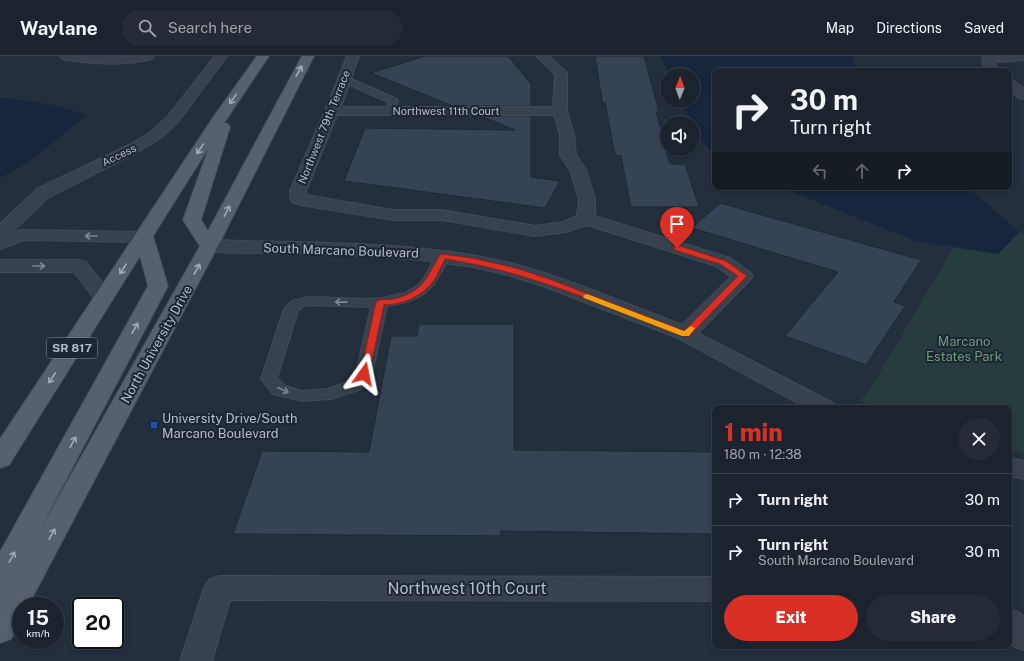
<!DOCTYPE html>
<meta charset="utf-8">
<style>
body{margin:0;font-family:"Public Sans",sans-serif;background:#242b36;color:#f1f3f6;height:100vh;display:flex;flex-direction:column;font-size:15px;white-space:nowrap}
*{box-sizing:border-box;margin:0}
p{font-size:13px;color:#a0a4aa}
.icon{flex:none;width:22px;height:22px;fill:none;stroke:currentColor;stroke-width:2;stroke-linecap:round;stroke-linejoin:round}
.map{position:relative;flex:1;overflow:hidden}
.details{position:absolute;left:712px;top:349px;width:300px;height:244px;display:flex;flex-direction:column;background:#1b232e;border-radius:8px;box-shadow:0 2px 6px #0003,0 0 0 1px #39404a}
.details>*{flex:none}
.hud{position:absolute;left:712px;top:12px;width:300px;height:122px;border-radius:8px;box-shadow:0 2px 6px #0003,0 0 0 1px #39404a;background:#1b232e;color:#f1f3f6;overflow:hidden}
.needle{width:26px;rotate:1deg}
.fabs{position:absolute;left:660px;top:12px;display:grid;gap:8px}
.fabs a{display:grid;place-items:center;width:40px;height:40px;border-radius:50%;background:#1b232e;box-shadow:0 2px 6px #0003,0 0 0 1px #39404a;font-size:20px}
.speed{position:absolute;left:12px;top:541px;display:flex;gap:8px;font-size:20px;font-weight:700;text-align:center}
.speed>*{display:grid;place-content:center;width:52px;height:52px;border-radius:50%;background:#1b232e;box-shadow:0 2px 6px #0003,0 0 0 1px #39404a;line-height:1}
.speed small{font-size:10px;font-weight:400}
.speed .limit{border:2px solid #111;border-radius:6px;background:#fff;color:#111}
.pin{position:absolute;display:grid;place-items:center;width:34px;height:34px;color:#fff;margin:-41px -17px;border-radius:50% 50% 50% 0;rotate:-45deg;box-shadow:0 0 4px #0007}
.pin .icon{rotate:45deg}
.me{position:absolute;width:44px;margin:-22px;rotate:12deg;stroke-linejoin:round;filter:drop-shadow(0 0 3px #0008)}
.turn{display:flex;align-items:center;gap:14px;height:84px;padding:0 12px;font-size:18px}
.turn .icon{width:52px;height:52px;stroke-width:2.5}
.turn b{display:block;font-size:28px;line-height:34px}
.lanes{display:flex;align-items:center;height:38px;padding:0 12px;background:#0003;justify-content:center;gap:20px;direction:ltr}
.lanes .off{opacity:.35}
.round{display:grid;place-items:center;flex:none;width:42px;height:42px;border-radius:21px;background:#242b36}
.headline{display:flex;align-items:center;justify-content:space-between;height:68px;padding:0 12px}
h1{font-size:24px;font-weight:800;line-height:30px;color:#d93025}
.button{display:flex;gap:8px;margin-top:auto;padding:8px 12px}
.button a{flex:1;height:46px;border-radius:24px;background:#d93025;color:#fff;font-size:16px;font-weight:800;line-height:46px;text-align:center}
.button a+a{background:#242b36;color:#f1f3f6}
ul{padding:0;list-style:none}
li{display:flex;align-items:center;gap:12px;height:52px;padding:0 12px;border-top:1px solid #39404a}
li div{flex:1}
li b{display:block;font-size:15px}
li em{font-style:normal}
header{display:flex;align-items:center;gap:24px;box-sizing:border-box;height:56px;padding:0 20px;background:#1b232e;border-bottom:1px solid #39404a}
header strong{font-size:19px}
nav{display:flex;gap:22px;margin-inline-start:auto;font-size:14px}
.search{width:280px;height:36px;background:#242b36;display:flex;align-items:center;gap:10px;box-sizing:border-box;padding:0 14px;border-radius:22px;color:#a0a4aa;font-size:15px}
.map>svg:first-child{display:block}
.green{fill:#263c3f}
.water{fill:#17263c}
.building{fill:#364354;stroke:#1f2835}
.lines{fill:none;stroke-linecap:round;stroke-linejoin:round}
.service-casing{stroke:#414a57;stroke-width:2}
.minor-casing{stroke:#414a57;stroke-width:2}
.primary-casing{stroke:#414a57;stroke-width:2}
.service{fill:#38414e;fill-rule:evenodd}
.minor{fill:#38414e;fill-rule:evenodd}
.primary{fill:#56606e;fill-rule:evenodd}
.oneway{stroke:#a1aab7}
.oneway2{stroke:#7c8592}
.route{fill:#d93025;stroke:#8d1f18}
.slow{fill:#f59e0b}
.transit-dot{fill:#1a4fb4;stroke:#1d2633;stroke-width:1.5}
.labels{text-anchor:middle;stroke-width:4;stroke-linejoin:round;paint-order:stroke}
.far-street-label{font-size:11px;fill:#b4bcc9;stroke:#1d2633}
.shield{fill:#1d2633;stroke:#878f9c;stroke-width:1}
.shield-label{font-size:12px;font-weight:bold;fill:#b4bcc9}
.street-label{font-size:13px;fill:#b4bcc9;stroke:#1d2633}
.park-label{font-size:13px;fill:#6b9a76;stroke:#1d2633}
.poi-label{font-size:13px;fill:#b4bcc9;stroke:#1d2633;text-anchor:start}
.near-street-label{font-size:16px;fill:#b4bcc9;stroke:#1d2633}
</style>
<header>
<strong>Waylane</strong>
<div class="search"><svg class="icon" aria-label="search" viewBox="0 0 24 24"><circle cx="10" cy="10" r="6"/><path d="M15 15l6 6"/></svg>Search here</div>
<nav><a>Map</a><a>Directions</a><a>Saved</a></nav>
</header>
<div class="map">
<svg width="1024" height="605" viewBox="0 0 1024 605">
<rect width="100%" height="100%" fill="#242f3e"/>
<!-- green -->
<path class="green" d="M1019,176L1024,177V398L1009,394V352H879L860,345L870,333L954,191L998,198Z"/>
<!-- water -->
<path class="water" d="M660,0H854L855,11L858,15H715V98C706,89 693,81 693,67H691L681,45H693V19H670Z
M0,41L54,49L87,59L29,106L0,122Z
M779,131H968L1019,176L998,198L916,185Z"/>
<!-- building -->
<path class="building" d="M425,0H508L531,28V50H453L371,17Z
M595,0H644L659,56H656L670,108H685L699,151H631L621,100L615,99L605,46L603,50Z
M481,60H531V121L560,125L545,152L344,125L365,72L515,74Z
M720,147L921,204L894,246L905,250L866,309L785,280L838,216L692,172Z
M419,268H514V394L715,396V478L501,475V480L233,478L262,395L369,396L391,280H417Z"/>
<g class="lines">
<!-- service casing -->
<g class="service-casing">
<path id="service" d="M344,20L397,43L398,45L395,57H387L386,55L388,46L341,25L339,23Z
M442,197L447,198L449,201C432,235 426,244 387,250L372,318L359,334L330,343L302,345L273,338L261,323L284,253L292,245L308,241L367,243L382,242L405,237L416,231L423,224L437,198ZM308,249L371,251L356,317L347,326L328,333L302,335L285,330L277,322L298,255L302,251Z"/>
</g>
<!-- minor casing -->
<g class="minor-casing">
<path id="minor" d="M60,0H154L152,3C123,10 96,8 66,4L62,3Z
M215,0H227L178,66L161,82L141,94L49,141L12,176L21,174L144,176L150,177L153,181L150,185L144,186L24,184L0,193V168L37,133L131,88L151,76L168,60Z
M347,0H359L341,51H553L555,18L536,0H549L567,17V55L574,79L576,99L586,114L595,143V160L730,202L750,216L753,220L750,224L698,277L833,347L837,352H807L678,282L543,230L508,219L473,211L422,204L373,200L209,196L203,194L200,190L203,186L209,184C297,187 385,185 472,199C545,211 613,243 682,269L731,221L716,210L587,169L566,176L535,180L442,164H393L301,149L292,146L290,142V135L325,55ZM337,59H554L560,79V99L570,114L579,143L577,160L563,166L535,170L442,154H393L306,139V135Z
M984,0H1024V4L995,6L996,11L999,15H985L982,3Z
M1009,24L1014,25L1024,33V43L1019,42L1009,34Z
M0,204H79L86,206L114,242L111,246L104,248L97,246L74,216H0Z
M1009,402L1024,405V423L1009,420Z
M219,520L715,521V545L230,544L212,605H180L204,532L209,524Z
M1009,553L1020,557L1024,561V594L1013,590L1009,586Z"/>
</g>
<!-- primary casing -->
<g class="primary-casing">
<path id="primary" d="M257,0H269L224,67L228,68L230,71L201,164L208,175L302,0H314L218,190L28,550H21V564L11,583L0,587V496L148,230L140,200L9,409L0,412V383L214,60ZM209,91L183,164L200,190L36,481L168,230L153,180Z"/>
</g>
<!-- service -->
<use href="#service" class="service"/>
<!-- minor -->
<use href="#minor" class="minor"/>
<!-- primary -->
<use href="#primary" class="primary"/>
</g>
<!-- one-way arrows -->
<defs><path id="oneway-shaft" d="M-6 0H5M1.5-3L5.5 0L1.5 3" fill="none" stroke-width="1.6" stroke-linecap="round" stroke-linejoin="round"/></defs>
<g class="oneway">
<use href="#oneway-shaft" transform="translate(299 15) rotate(-61)"/>
<use href="#oneway-shaft" transform="translate(233 43) rotate(125)"/>
<use href="#oneway-shaft" transform="translate(200 93) rotate(123)"/>
<use href="#oneway-shaft" transform="translate(227 155) rotate(-63)"/>
<use href="#oneway-shaft" transform="translate(123 213) rotate(123)"/>
<use href="#oneway-shaft" transform="translate(197 213) rotate(-61)"/>
<use href="#oneway-shaft" transform="translate(135 272) rotate(-61)"/>
<use href="#oneway-shaft" transform="translate(52 322) rotate(123)"/>
<use href="#oneway-shaft" transform="translate(73 386) rotate(-62)"/>
<use href="#oneway-shaft" transform="translate(52 478) rotate(-61)"/>
<use href="#oneway-shaft" transform="translate(12 501) rotate(-62)"/>
</g>
<g class="oneway2">
<use href="#oneway-shaft" transform="translate(91 180) rotate(-180)"/>
<use href="#oneway-shaft" transform="translate(39 210)"/>
<use href="#oneway-shaft" transform="translate(341 246) rotate(-179)"/>
<use href="#oneway-shaft" transform="translate(283 334) rotate(24)"/>
</g>
<!-- route -->
<path class="route" d="M674,190H680L726,205L747,220L689,280H682C605,250 528,215 445,203C441,210 438,219 433,226C422,240 402,249 384,249L369,318L364,321L360,318L376,246C380,242 388,244 394,243C424,235 425,223 440,199L442,198L472,202L516,212L552,224L684,275L738,220L720,208L674,194Z"/>
<!-- slow -->
<path class="slow" d="M587,238L684,275L691,270L695,272L689,280H682L584,242L583,240Z"/>
<!-- markers -->
<rect class="transit-dot" x="150" y="365" width="8" height="8" rx="2"/>
<g class="labels">
<!-- far-street labels -->
<g class="far-street-label">
<text x="446" y="59">Northwest 11th Court</text>
<text transform="translate(324 71) rotate(-68)" y="4">Northwest 79th Terrace</text>
<text transform="translate(119 99) rotate(-26)" y="4">Access</text>
</g>
<!-- shield labels -->
<rect class="shield" x="47" y="282" width="50" height="20" rx="3"/>
<g class="shield-label">
<text x="72" y="296">SR 817</text>
</g>
<!-- street labels -->
<g class="street-label">
<text transform="translate(341 194) rotate(2)" y="5">South Marcano Boulevard</text>
<text transform="translate(156 288) rotate(-61)" y="5">North University Drive</text>
</g>
<!-- park labels -->
<g class="park-label">
<text x="964" y="290">Marcano<tspan x="964" dy="15">Estates Park</tspan></text>
</g>
<!-- poi labels -->
<g class="poi-label">
<text x="162" y="367">University Drive/South<tspan x="162" dy="15">Marcano Boulevard</tspan></text>
</g>
<!-- near-street labels -->
<g class="near-street-label">
<text x="467" y="538">Northwest 10th Court</text>
</g>
</g>
</svg>
<div class="fabs">
<a><svg class="needle" viewBox="-14 -14 28 28"><path d="M0-13l5 13h-10z" fill="#e53935"/><path d="M0 13l5-13h-10z" fill="#a0a4aa"/></svg></a>
<a><svg class="icon" aria-label="sound" viewBox="0 0 24 24"><path d="M4 9h4l5-4v14l-5-4H4zM17 9q2 3 0 6"/></svg></a>
</div>
<div class="speed"><div>15<small>km/h</small></div><div class="limit">20</div></div>
<div class="pin" style="left:677px;top:192px;background:#d93025"><svg class="icon" aria-label="arrive" viewBox="0 0 24 24"><path d="M6 21V4h12l-3 4 3 4H6"/></svg></div>
<svg class="me" style="left:364px;top:318px" viewBox="-20 -20 40 40"><path d="M0-17L14 15 0 8-14 15z" fill="#d93025" stroke="#fff" stroke-width="4"/></svg>
<div class="hud">
<div class="turn"><svg class="icon" aria-label="right" viewBox="0 0 24 24"><path d="M7 20v-9h11M14 6l5 5-5 5"/></svg><div><b>30 m</b>Turn right</div></div>
<div class="lanes"><svg class="icon off" aria-label="left" viewBox="0 0 24 24"><path d="M17 20v-9H6M10 6l-5 5 5 5"/></svg><svg class="icon off" aria-label="ahead" viewBox="0 0 24 24"><path d="M12 20V5M6 11l6-6 6 6"/></svg><svg class="icon" aria-label="right" viewBox="0 0 24 24"><path d="M7 20v-9h11M14 6l5 5-5 5"/></svg></div>
</div>
<section class="details">
<div class="headline"><div><h1>1 min</h1><p>180 m · 12:38</p></div><a class="round"><svg class="icon" aria-label="close" viewBox="0 0 24 24"><path d="M6 6l12 12M18 6L6 18"/></svg></a></div>
<ul>
<li><svg class="icon" aria-label="right" viewBox="0 0 24 24"><path d="M7 20v-9h11M14 6l5 5-5 5"/></svg><div><b>Turn right</b></div><em>30 m</em></li>
<li><svg class="icon" aria-label="right" viewBox="0 0 24 24"><path d="M7 20v-9h11M14 6l5 5-5 5"/></svg><div><b>Turn right</b><p>South Marcano Boulevard</p></div><em>30 m</em></li>
</ul>
<div class="button"><a>Exit</a><a>Share</a></div>
</section>
</div>
